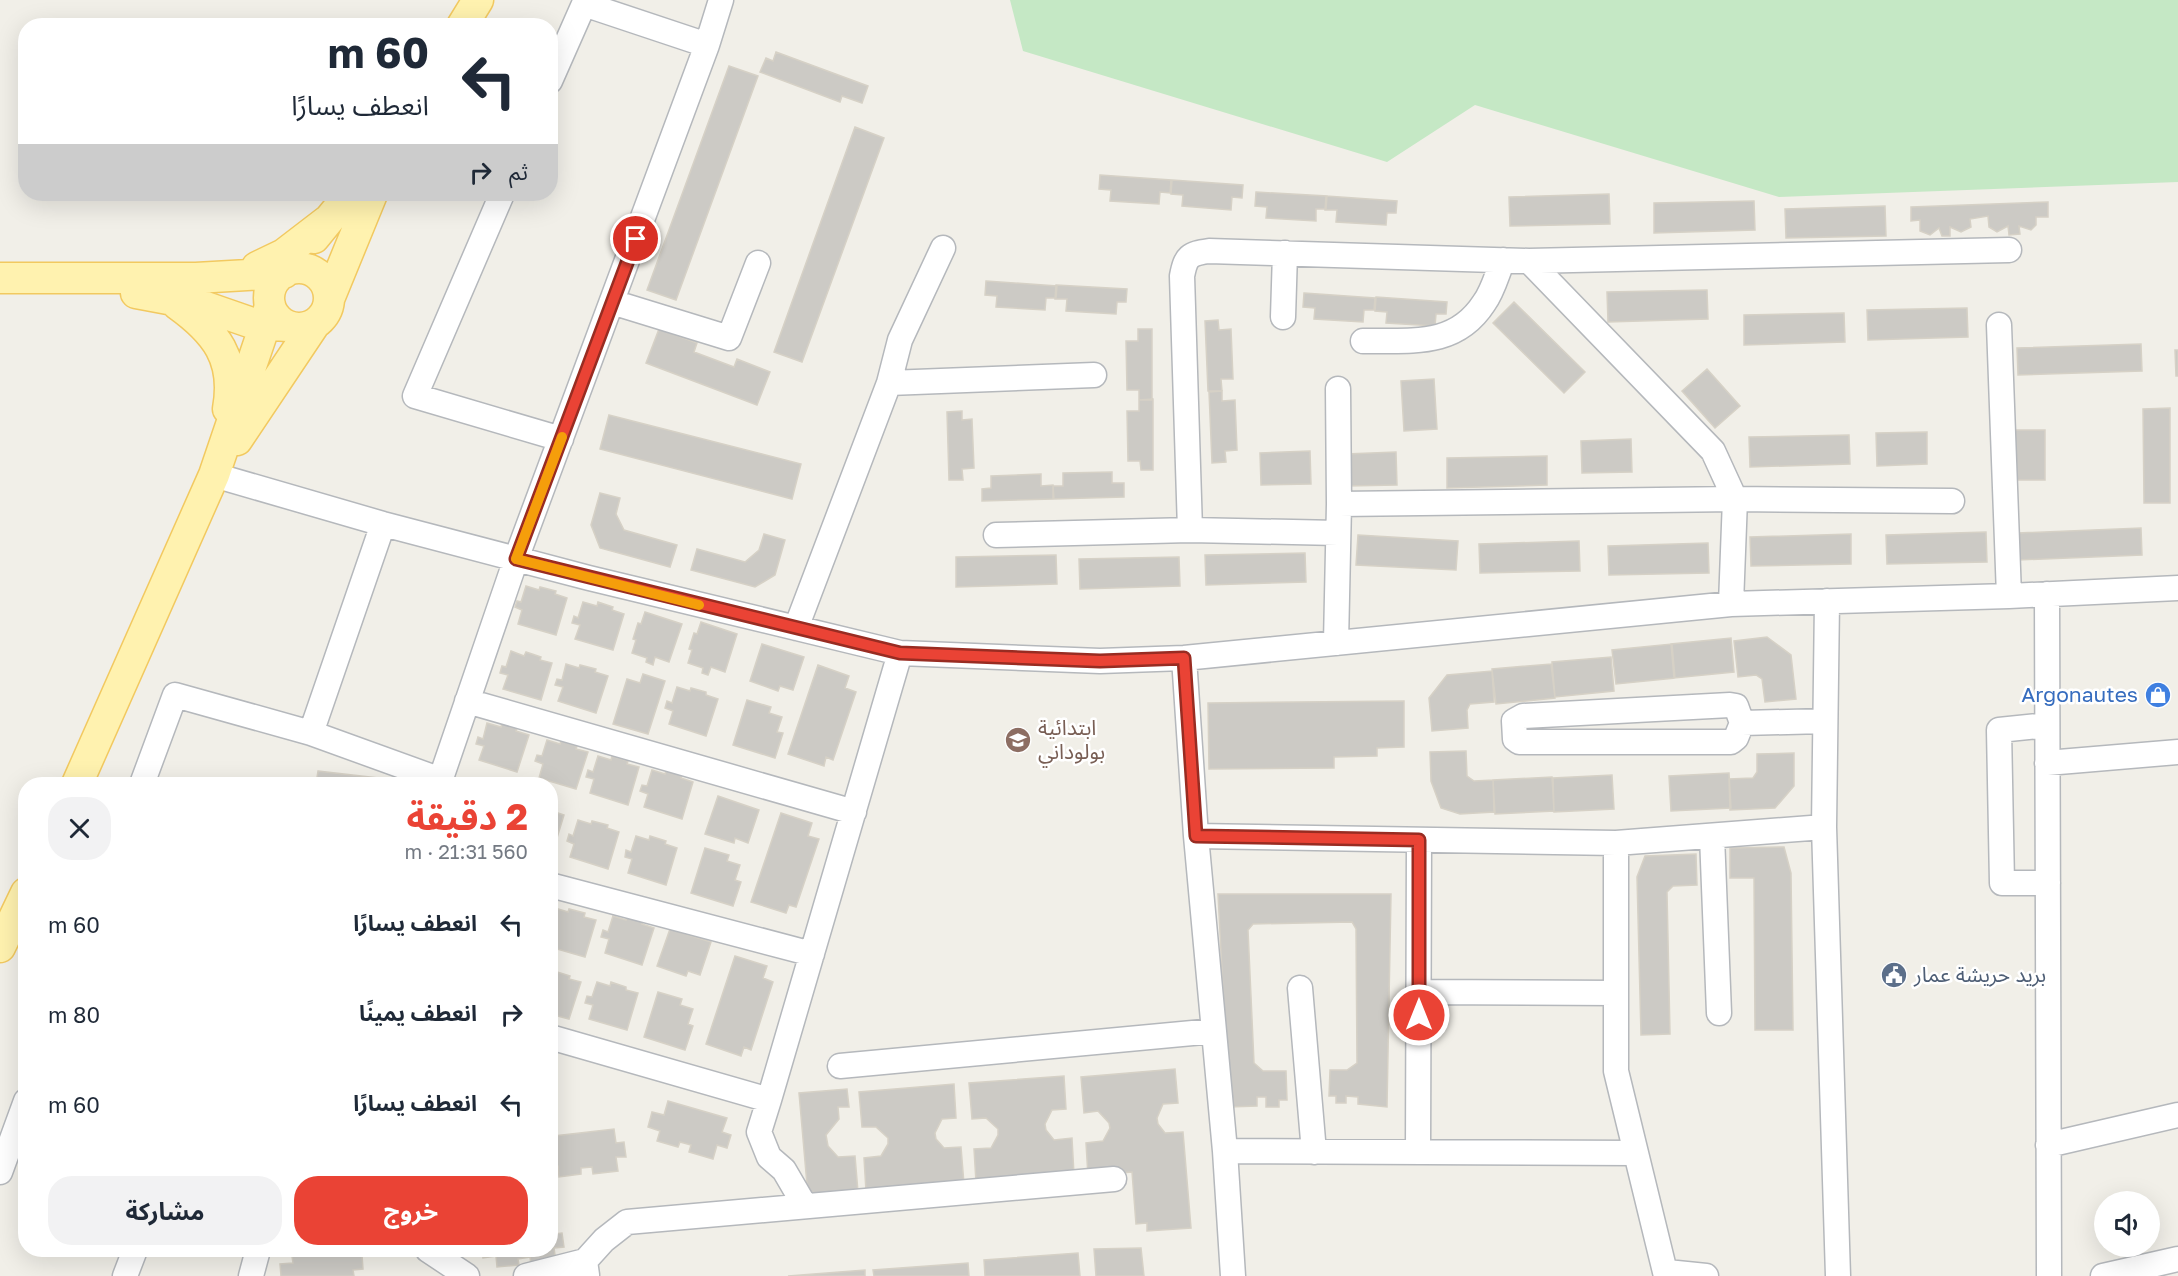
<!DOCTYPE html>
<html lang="ar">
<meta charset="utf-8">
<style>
body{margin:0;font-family:"Golos Text","Noto Sans Arabic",sans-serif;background:#f2f2f3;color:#1f2937;direction:rtl;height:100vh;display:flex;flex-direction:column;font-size:22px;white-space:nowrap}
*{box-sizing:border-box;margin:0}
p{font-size:20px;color:#747a83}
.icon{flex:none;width:33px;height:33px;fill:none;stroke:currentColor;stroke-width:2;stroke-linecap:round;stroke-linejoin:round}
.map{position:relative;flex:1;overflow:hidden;direction:ltr}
.sheet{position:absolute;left:18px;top:777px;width:540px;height:480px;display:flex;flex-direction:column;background:#fff;border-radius:24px;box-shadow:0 6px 24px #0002;direction:rtl}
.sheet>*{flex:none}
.hud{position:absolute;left:18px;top:18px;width:540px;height:183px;border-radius:24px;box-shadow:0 6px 24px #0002;direction:rtl;background:#fff;color:#1f2937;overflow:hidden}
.controls{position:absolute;left:2094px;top:1191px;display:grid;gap:12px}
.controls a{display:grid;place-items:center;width:66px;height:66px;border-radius:50%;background:#fff;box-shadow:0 6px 24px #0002;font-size:30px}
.pin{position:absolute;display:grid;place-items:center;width:51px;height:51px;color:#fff;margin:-26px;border:3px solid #fff;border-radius:50%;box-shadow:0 2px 6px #0007}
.me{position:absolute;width:66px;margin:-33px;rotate:0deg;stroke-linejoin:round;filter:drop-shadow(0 0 4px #0008)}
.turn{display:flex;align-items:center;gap:21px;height:126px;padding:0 30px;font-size:27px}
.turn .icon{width:78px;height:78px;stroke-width:2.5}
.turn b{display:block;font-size:42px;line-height:51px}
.then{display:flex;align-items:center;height:57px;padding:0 30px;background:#0003;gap:12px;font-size:22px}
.round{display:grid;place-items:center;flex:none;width:63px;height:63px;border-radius:24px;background:#f2f2f3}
.headline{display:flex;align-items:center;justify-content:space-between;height:102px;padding:0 30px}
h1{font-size:36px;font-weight:700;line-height:45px;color:#ea4335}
.action{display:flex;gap:12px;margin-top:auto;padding:12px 30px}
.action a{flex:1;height:69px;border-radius:24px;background:#ea4335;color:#fff;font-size:24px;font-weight:700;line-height:69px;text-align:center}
.action a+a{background:#f2f2f3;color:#1f2937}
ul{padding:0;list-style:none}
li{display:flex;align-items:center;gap:18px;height:90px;padding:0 30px}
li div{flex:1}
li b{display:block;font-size:22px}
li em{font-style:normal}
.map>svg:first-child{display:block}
.green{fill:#c5e8c5}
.building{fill:#cccac5;stroke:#d6d1c6;stroke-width:1.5}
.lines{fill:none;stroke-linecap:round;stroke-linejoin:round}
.minor-casing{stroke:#b5b8bc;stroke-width:27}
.major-casing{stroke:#f2c960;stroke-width:33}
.minor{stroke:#fff;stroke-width:24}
.major{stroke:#fff2af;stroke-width:30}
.route-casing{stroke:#982c22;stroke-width:15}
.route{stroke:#ea4335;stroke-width:10}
.slow{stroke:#f59e0b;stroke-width:10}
.labels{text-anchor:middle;stroke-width:5;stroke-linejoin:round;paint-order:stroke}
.shop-label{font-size:21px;fill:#366cbe;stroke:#fff;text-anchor:end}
.education-label{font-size:21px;fill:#785e54;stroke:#fff;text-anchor:start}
.service-label{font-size:21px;fill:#4e5e75;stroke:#fff;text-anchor:start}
</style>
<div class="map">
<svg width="2178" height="1276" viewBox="0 0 2178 1276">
<rect width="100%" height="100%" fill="#f1efe8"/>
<!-- green -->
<path class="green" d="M1010,0H2178V182L1779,197L1475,105L1387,162L1023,51Z"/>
<!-- building -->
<path class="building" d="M776,52L868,86L862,103L842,96L840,102L760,72L766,58L773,61Z
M729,66L758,76L676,300L647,290Z
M855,127L884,138L802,362L774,352Z
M1100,175L1171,180L1170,193L1160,192L1159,204L1110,201L1111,190L1099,189Z
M1172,180L1243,185L1242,198L1232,197L1231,210L1182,206L1183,195L1171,194Z
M1256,192L1327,196L1326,209H1316V221L1266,218L1267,207L1255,206Z
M1609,194L1610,224L1510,226L1509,197Z
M1326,196L1397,201L1396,213H1387L1386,225L1336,222L1337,210H1325Z
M1754,201L1755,230L1654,233V203Z
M2048,202V217H2036V225L2031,230L2019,226L2020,234L2009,235L2008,226L1997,232L1989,227L1988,216L1970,219L1971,227L1961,232L1950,227V236H1942L1939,228L1930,235L1920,231V220L1911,221V207Z
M1885,206L1886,236L1786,238L1785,209Z
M986,281L1057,286L1056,298H1046L1045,310L996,307L997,296L985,295Z
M1056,285L1127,289L1126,302H1117L1116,314L1066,311L1067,299H1055Z
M1707,290L1708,319L1608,322L1607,292Z
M1304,293L1375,298L1374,310H1364L1363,322L1314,319L1315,308L1303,307Z
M1376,297L1447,302L1446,314H1436L1435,326L1386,323L1387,312L1375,311Z
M1514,302L1585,372L1564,393L1493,323Z
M1967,308L1968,337L1868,340L1867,310Z
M1844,313L1845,342L1744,345V315Z
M1218,320L1219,330L1231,329L1233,379H1221L1222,391H1208L1205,321Z
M659,329L697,343L694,352L734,367L737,359L770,372L757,405L646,363Z
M1138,329H1152V400H1139V390H1127L1126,341H1138Z
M2141,344L2142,371L2018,375L2017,348Z
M2175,350H2178V376H2176Z
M1707,369L1740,406L1715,428L1682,391Z
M1434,379L1437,429L1404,431L1401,381Z
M1222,391V401L1235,400L1237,450L1225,451L1226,462L1212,463L1209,392Z
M1153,399V470H1141L1140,461H1128L1127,411H1139V400Z
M2170,408V503H2144L2143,409Z
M962,411V420L972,419L974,468L962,469L963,480H949L947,412Z
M609,415L801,464L792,499L600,449Z
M2012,430H2045V480H2013Z
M1927,432V464L1877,466L1876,433Z
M1849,435L1850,464L1750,467L1749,437Z
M1631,439L1632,472L1582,473L1581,441Z
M1310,451L1311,484L1261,485L1260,453Z
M1396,452L1397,485L1347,486L1346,454Z
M1547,456V485L1447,488V458Z
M1112,472V483H1124V497L1054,499L1053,486H1063V473Z
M1041,474V486L1053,485V499L982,501V489L991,488V476Z
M600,493L620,498L616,514L624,530L677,545L670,567L600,548L591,525Z
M2141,528L2142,555L2018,560V533Z
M1986,532L1987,562L1887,564L1886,535Z
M764,534L785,540L775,575L755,587L691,570L697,549L745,562L759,550Z
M1851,534V564L1751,566L1750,537Z
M1358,535L1458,541L1456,570L1356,565Z
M1579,541L1580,571L1480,573L1479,544Z
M1708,543L1709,573L1609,575L1608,546Z
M1305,553L1306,582L1206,585L1205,555Z
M1056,555L1057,584L956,587V557Z
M1179,557L1180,586L1080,589L1079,559Z
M526,586L539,590L540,587L556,591L555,594L567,598L556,635L518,624L522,610L515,607L517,601L521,602Z
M583,602L597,606L598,602L613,607L612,610L624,614L613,650L575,639L580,625L572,623L574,616L578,618Z
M645,612L682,624L669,662L655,657L653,665L646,662L647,658L632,653L636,640L633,639L638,623L641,624Z
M701,622L737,634L725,672L711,667L708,675L702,673L703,668L688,663L692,650L689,649L694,633L697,634Z
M1767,637L1791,655L1796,699L1765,702L1762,679L1756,675L1738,677L1734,641Z
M1731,638L1734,672L1674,678L1671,644Z
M762,644L804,657L793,690L780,686L778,691L750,681Z
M1672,644L1675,678L1616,684L1612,650Z
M511,651L524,656L526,652L541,657L540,660L552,663L541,700L503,689L508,675L500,673L502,666L506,667Z
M1611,657L1614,691L1555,697L1552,662Z
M566,664L579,668L580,665L596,669L595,672L608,676L596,713L558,701L563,687L555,685L557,679L562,680Z
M1551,664L1555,698L1496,704L1492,669Z
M818,665L849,676L845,688L856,692L833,760L826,757L824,766L788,754Z
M1492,671L1494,702L1470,704L1467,710L1468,728L1432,731L1429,698L1447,675Z
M643,674L665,681L648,734L613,724L627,679L640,683Z
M677,687L690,691L691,688L706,692V695L718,699L706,736L669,724L673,711L665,708L667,701L672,703Z
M747,700L771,707L769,713L782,717L777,732L783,733L775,758L733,745Z
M1404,701V747L1377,748V756L1334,757V768L1209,769L1208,703Z
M487,723L501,727L502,723L517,728L516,731L529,735L517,772L479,760L484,746L476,744L478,737L483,739Z
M547,740L560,744L561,741L577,746L576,749L588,752L576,789L539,778L543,764L535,761L537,755L542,756Z
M1466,751L1467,776L1474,781L1493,780L1494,812L1460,814L1441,808L1431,781L1430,752Z
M1794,753V786L1775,808L1730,810L1729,779L1753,778L1757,772V754Z
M598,756L611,760L612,756L628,761L627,764L639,767L628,805L590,793L594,779L586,777L588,770L593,772Z
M652,770L665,774L666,771L682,775L681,778L693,782L682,819L644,807L648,794L640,791L642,785L647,786Z
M318,771L378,778L377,784H316Z
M1729,773L1731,808L1671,811L1669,776Z
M1612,775L1614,809L1554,812L1553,778Z
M1552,777L1554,811L1495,814L1493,780Z
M718,796L759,810L748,843L735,838L734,843L705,834Z
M550,807L553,808L552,811L564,815L553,851H550Z
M781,813L812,823L808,836L819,839L796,907L789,905L786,913L751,902Z
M578,820L591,824L592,821L608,825L607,828L619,832L608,869L570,857L574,844L567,841L569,834L573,836Z
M636,836L649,840L650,836L666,841L665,844L677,848L666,885L628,873L632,859L625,857L626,850L631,852Z
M1784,847L1791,873L1793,1030H1755L1754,878H1730V848Z
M705,848L729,855L727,861L740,865L735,880L741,882L733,906L691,893Z
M1696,854L1697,885L1673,886L1667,892L1670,1034L1641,1035L1637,877L1645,856Z
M1218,894H1391L1387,1107L1358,1104V1097L1346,1096V1103H1336V1096H1329L1330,1070H1347L1357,1063L1356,929L1352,922L1253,924L1248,930L1254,1063L1263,1071H1286L1287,1100H1279V1107H1266V1097H1257V1106L1229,1107Z
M555,908L568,912L569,909L585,913L584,917L596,920L585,957L550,947V922Z
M613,916L626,920L627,917L643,921L642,924L654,928L642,965L605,953L609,939L601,937L603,930L608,932Z
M670,929L711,942L700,975L688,971L686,976L657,966Z
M735,956L767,966L763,978L773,982L751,1050L744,1047L741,1056L706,1044Z
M554,971L570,976L569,979L581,982L569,1019L550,1014V974H553Z
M597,982L610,986L611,982L626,987V990L638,993L627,1030L589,1019L593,1005L585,1003L587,996L592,997Z
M658,992L682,999L680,1005L693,1009L688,1024L693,1026L685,1050L644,1037Z
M1175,1069L1178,1103L1163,1104L1157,1118L1158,1124L1165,1133L1183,1132L1191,1228L1147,1231V1223L1136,1224L1132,1172L1088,1176L1086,1143L1103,1141L1110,1128L1109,1123L1098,1111L1084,1113L1081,1077Z
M1064,1076L1066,1109L1052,1110L1045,1124L1046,1130L1054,1140L1072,1138L1074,1175L976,1182L974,1149L991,1148L998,1135V1129L986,1118L972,1119L969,1083Z
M954,1084L956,1118L942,1119L935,1133L936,1139L944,1148L961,1147L964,1184L866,1191L864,1158L881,1156L888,1144V1138L876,1127H862L859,1092Z
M847,1089L849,1107H838L839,1119L826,1135L828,1146L838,1157L855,1156L858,1192L808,1196L799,1093Z
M668,1101L727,1118L722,1132L731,1135L727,1148L717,1145L713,1159L689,1152L691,1145L680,1142L678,1147L657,1141L660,1131L648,1127L652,1112L664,1115Z
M614,1129L616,1143L624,1142L626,1157H616L618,1171L593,1174L592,1167L581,1168V1174L559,1177L558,1166L550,1167V1151L555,1150L554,1136Z
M552,1219L554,1234L562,1233L564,1247L554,1248L556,1262L531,1265L530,1257L518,1259L519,1265L497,1267L496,1256L483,1258L482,1250H550V1220Z
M1141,1248L1144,1276H1096L1094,1249Z
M291,1250H352L353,1256L362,1255L363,1269L353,1270L354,1276H281L280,1264L293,1263Z
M1078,1253L1080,1276H985L984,1260Z
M968,1263L969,1276H874L873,1270Z
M865,1270V1276H788Z"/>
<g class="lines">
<!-- minor casing -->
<g class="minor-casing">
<path id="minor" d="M707,45L721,0
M502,194L415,396L561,439
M612,302L729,338L758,263
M1283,317L1285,253
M1999,325L2009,596
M1363,341C1410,340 1455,348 1484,303C1493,291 1497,274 1503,260
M889,383L900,340L943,248
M1338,389L1339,504
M214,475L383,524L589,578L900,653L1100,661L1184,658L1731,604L2009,596L2178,588
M1190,530L1182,276C1186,256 1189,254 1209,251L1529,261
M996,535L1190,530L1338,533
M2047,594L2049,1276
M1731,604L1735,499L1952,501
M796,628L889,383L1094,375
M1336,643L1339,504L1735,499L1713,451L1529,261L2009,250
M1184,658L1196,836
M467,701L854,812
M1730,705L1736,706L1742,723L1736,738L1731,742H1519L1515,739L1514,721L1523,716Z
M1742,723L1825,721
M2047,725L1999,730L2002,883H2048
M311,733L383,524
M2047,763L2178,752
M142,784L175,695L311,733L441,780
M439,784L516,559L707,45L584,4L550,81
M1824,827L1838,1276
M1712,836L1719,1013
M550,885L812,954
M1300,988L1314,1152
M1419,992L1616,993
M550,1037L769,1100L900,653
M840,1066L1214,1031
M769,1100L759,1132L769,1157L784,1170L805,1206
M2048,1145L2178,1115
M1225,1151L1196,836L1616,843
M1418,1152L1419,840
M0,1172L26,1101
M428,1250L467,1276
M585,1261L604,1240L627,1222L1114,1179
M1667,1272L1706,1276
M125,1276L135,1250
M251,1276L258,1250
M526,1276L585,1261L587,1275
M1233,1276L1225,1151L1635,1153
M1666,1276L1616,1071V843L1824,827L1827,601
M2103,1276L2178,1259"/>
</g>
<!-- major casing -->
<g class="major-casing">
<path id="major" d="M462,26L478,0
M314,238L350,194
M257,267L284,254L327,221
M269 298a30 30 0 1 1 60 0a30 30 0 1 1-60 0Z
M0,278H196L284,273
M136,293L200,305L255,324L288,326
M329,299L372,194
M177,304C216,332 237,359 228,409
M237,440L314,325
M77,784L214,475L265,325L270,305
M0,947L26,893"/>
</g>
<!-- minor -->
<use href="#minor" class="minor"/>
<!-- major -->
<use href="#major" class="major"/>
</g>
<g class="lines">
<!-- route casing -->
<g class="route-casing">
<path id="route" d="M636,239L516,559L900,653L1100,661L1184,658L1196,836L1419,840V1015"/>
</g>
<!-- route -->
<use href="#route" class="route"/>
<!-- slow -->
<path class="slow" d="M562,437L516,559L699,605"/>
</g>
<!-- icons -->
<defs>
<g id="shop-disc" transform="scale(1.35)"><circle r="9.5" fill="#3f7fe0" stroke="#fff"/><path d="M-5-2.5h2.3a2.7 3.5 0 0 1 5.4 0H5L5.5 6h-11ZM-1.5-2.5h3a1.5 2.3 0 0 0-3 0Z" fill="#fff"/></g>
<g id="school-disc" transform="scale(1.35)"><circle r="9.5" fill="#8d6e63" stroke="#fff"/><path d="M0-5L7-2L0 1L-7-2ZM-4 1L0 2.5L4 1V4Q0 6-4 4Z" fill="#fff"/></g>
<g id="civic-disc" transform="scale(1.35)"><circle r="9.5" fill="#5c6f8a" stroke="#fff"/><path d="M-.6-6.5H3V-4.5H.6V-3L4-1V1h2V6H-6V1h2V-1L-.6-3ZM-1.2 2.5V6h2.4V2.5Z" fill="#fff"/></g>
</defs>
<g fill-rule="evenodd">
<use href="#shop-disc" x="2158" y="695"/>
<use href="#school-disc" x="1018" y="740"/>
<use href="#civic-disc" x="1894" y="975"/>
</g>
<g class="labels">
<!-- shop labels -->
<g class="shop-label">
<text x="2138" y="702">Argonautes</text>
</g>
<!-- education labels -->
<g class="education-label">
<text x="1038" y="735">ابتدائية<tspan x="1038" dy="24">بولوداني</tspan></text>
</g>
<!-- service labels -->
<g class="service-label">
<text x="1914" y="982">بريد حريشة عمار</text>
</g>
</g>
</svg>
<div class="controls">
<a><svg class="icon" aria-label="sound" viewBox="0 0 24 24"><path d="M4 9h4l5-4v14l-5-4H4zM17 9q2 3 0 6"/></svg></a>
</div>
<div class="pin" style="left:636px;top:239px;background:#d93025"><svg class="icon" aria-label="arrive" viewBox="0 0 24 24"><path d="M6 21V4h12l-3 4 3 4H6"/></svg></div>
<svg class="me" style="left:1419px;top:1015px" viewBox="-20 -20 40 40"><circle r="17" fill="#ea4335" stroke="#fff" stroke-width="3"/><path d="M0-11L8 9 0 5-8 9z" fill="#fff"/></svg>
<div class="hud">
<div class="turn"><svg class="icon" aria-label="left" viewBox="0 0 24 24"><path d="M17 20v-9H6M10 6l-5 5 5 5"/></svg><div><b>60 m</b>انعطف يسارًا</div></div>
<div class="then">ثم<svg class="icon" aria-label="right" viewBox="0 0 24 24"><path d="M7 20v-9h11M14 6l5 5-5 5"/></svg></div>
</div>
<section class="sheet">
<div class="headline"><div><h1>2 دقيقة</h1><p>560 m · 21:31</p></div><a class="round"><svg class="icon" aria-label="close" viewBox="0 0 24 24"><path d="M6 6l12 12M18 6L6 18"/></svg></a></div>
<ul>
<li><svg class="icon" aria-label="left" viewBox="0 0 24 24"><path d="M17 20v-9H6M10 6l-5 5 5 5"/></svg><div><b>انعطف يسارًا</b></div><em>60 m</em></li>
<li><svg class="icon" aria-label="right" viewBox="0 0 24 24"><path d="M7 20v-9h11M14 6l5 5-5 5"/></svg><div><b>انعطف يمينًا</b></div><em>80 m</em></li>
<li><svg class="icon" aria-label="left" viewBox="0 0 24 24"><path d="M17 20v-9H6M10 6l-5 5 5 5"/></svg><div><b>انعطف يسارًا</b></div><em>60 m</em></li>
</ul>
<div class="action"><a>خروج</a><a>مشاركة</a></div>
</section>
</div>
